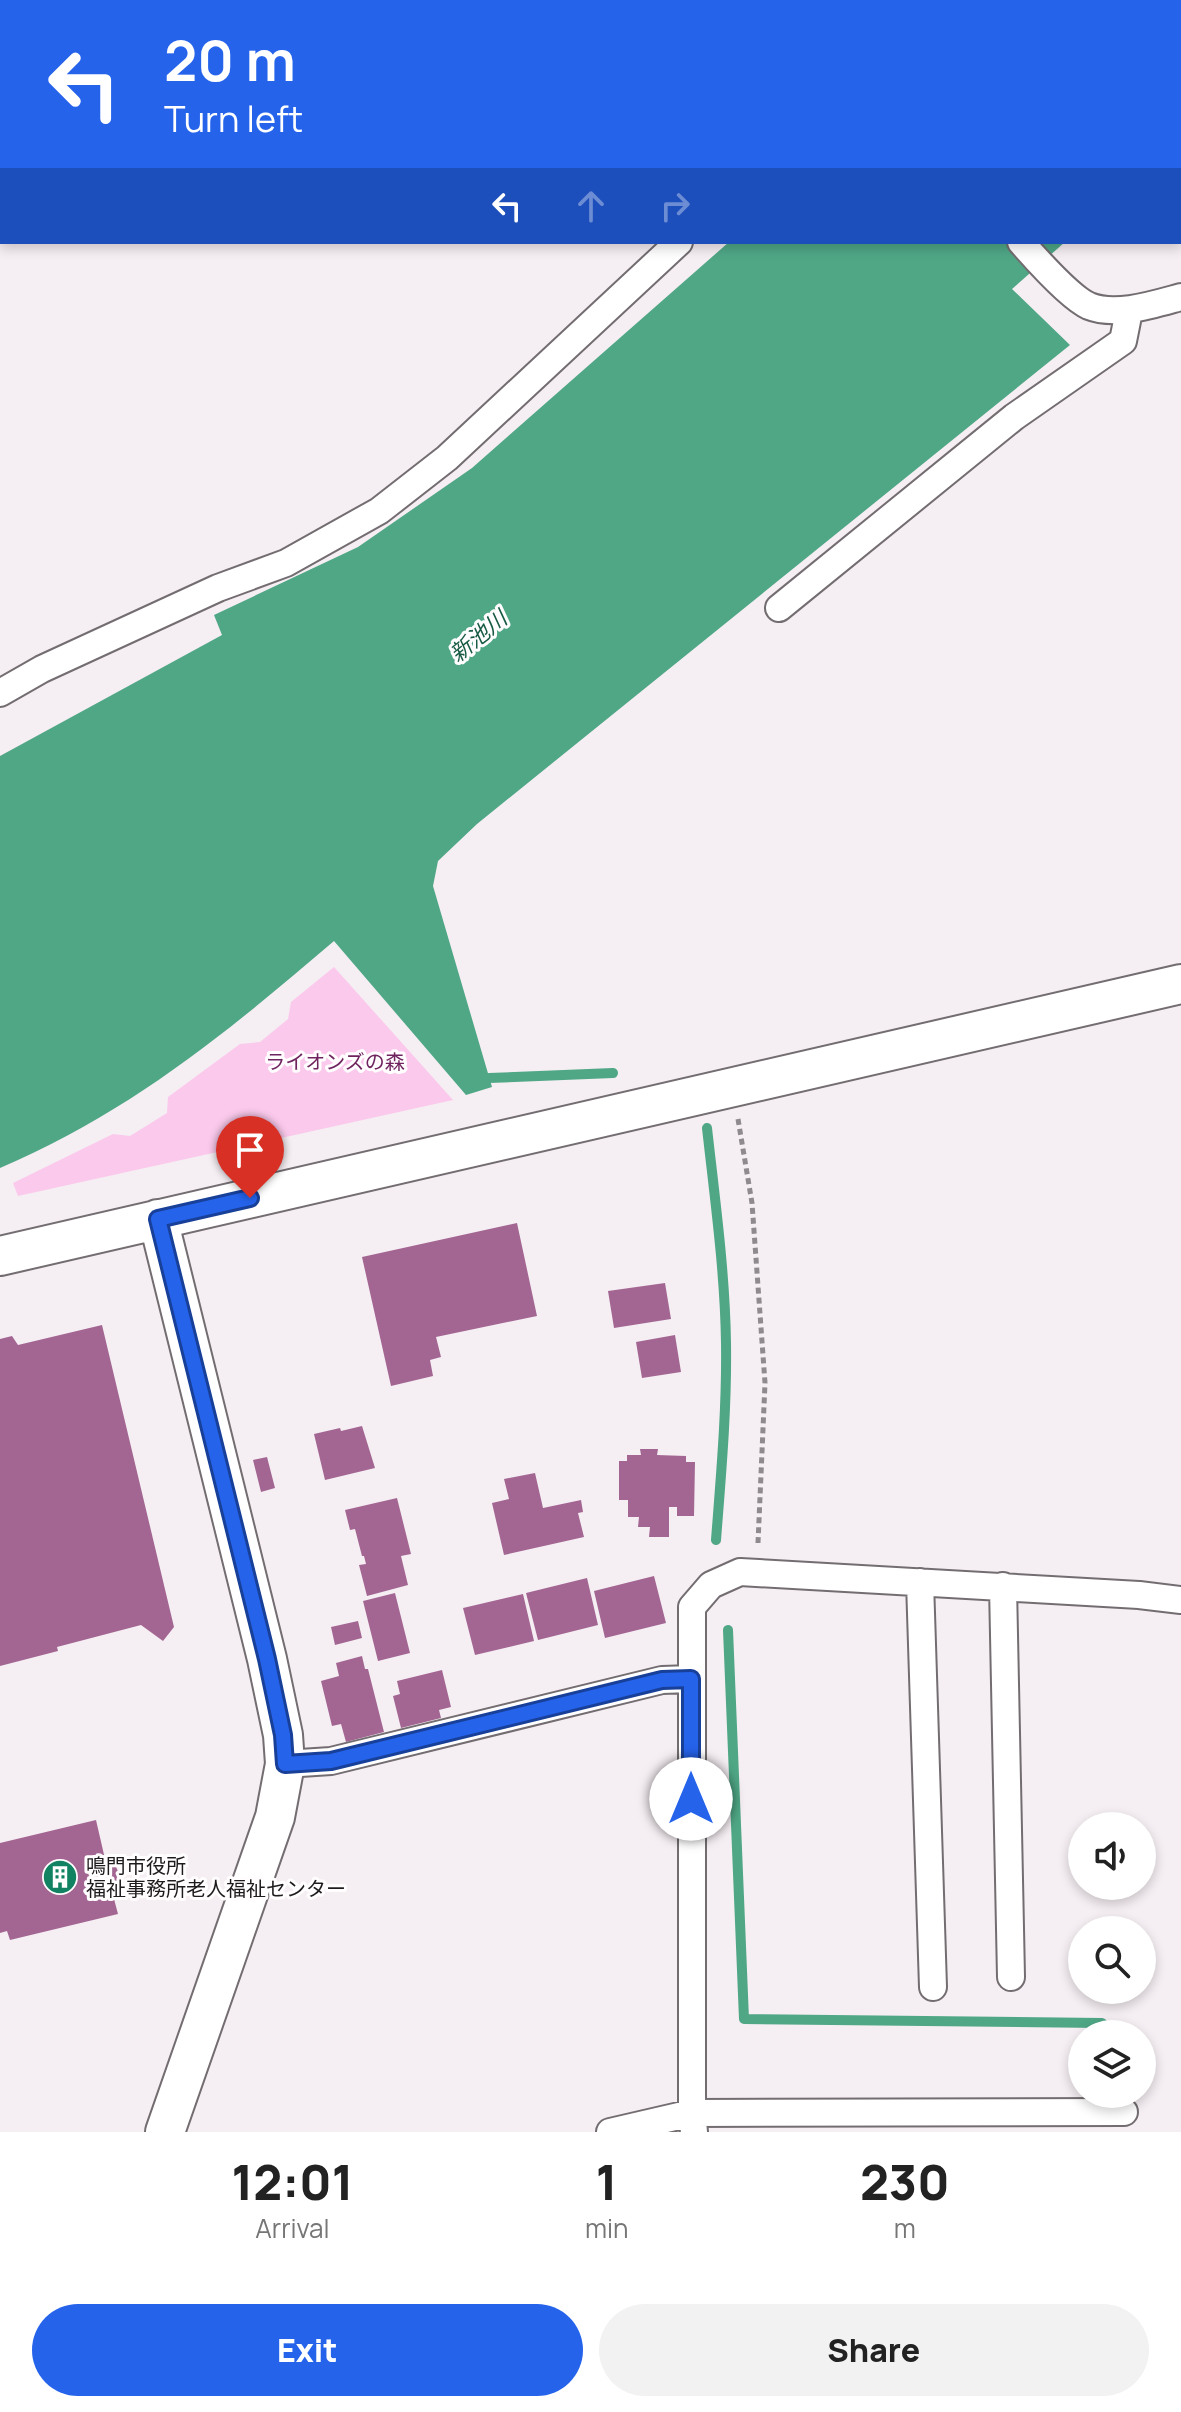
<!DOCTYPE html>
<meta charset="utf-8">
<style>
body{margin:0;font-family:Manrope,"Noto Sans JP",sans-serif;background:#f2f2f2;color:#222;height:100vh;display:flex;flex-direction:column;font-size:30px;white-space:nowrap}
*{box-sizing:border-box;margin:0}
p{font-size:26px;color:#767676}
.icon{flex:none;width:44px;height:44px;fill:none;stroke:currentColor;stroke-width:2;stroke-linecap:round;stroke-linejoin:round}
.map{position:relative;height:2132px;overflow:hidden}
.sheet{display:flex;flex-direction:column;background:#fff;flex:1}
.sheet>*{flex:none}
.guide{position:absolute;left:0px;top:0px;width:1182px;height:244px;box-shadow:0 4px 12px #0003;background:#2563eb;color:#fff;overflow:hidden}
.tools{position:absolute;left:1068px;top:1812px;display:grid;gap:16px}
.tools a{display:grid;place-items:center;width:88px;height:88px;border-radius:50%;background:#fff;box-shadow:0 4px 12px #0003;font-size:40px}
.pin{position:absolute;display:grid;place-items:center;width:68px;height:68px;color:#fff;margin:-82px -34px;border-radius:50% 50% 50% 0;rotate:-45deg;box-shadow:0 0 8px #0007}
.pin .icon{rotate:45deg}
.me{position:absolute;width:88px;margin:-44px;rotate:0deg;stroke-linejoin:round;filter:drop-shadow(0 0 6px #0008)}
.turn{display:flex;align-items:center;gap:28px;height:168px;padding:0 32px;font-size:36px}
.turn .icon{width:104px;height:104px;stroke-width:2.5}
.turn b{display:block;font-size:56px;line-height:68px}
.lanes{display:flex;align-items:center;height:76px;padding:0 32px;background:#0003;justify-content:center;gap:40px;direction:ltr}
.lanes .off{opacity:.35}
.eta{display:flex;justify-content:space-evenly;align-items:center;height:136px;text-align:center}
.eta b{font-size:48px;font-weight:800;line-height:56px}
.button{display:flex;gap:16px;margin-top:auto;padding:16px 32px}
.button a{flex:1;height:92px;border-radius:48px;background:#2563eb;color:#fff;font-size:32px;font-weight:800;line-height:92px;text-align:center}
.button a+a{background:#f2f2f2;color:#222}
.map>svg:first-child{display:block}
.green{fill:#fbc9ec}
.water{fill:#4fa786}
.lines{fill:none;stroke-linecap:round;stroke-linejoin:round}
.stream{stroke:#4fa786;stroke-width:10}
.building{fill:#a36693}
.street-casing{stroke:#736d71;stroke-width:30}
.secondary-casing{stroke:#736d71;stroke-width:42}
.path{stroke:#8f8a8e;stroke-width:5;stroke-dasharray:6 4;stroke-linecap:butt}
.street{stroke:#fff;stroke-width:26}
.secondary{stroke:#fff;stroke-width:38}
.route-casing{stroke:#184099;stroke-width:20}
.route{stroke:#2563eb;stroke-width:14}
.labels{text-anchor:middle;stroke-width:6;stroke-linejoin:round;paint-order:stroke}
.park-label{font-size:20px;fill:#6f245f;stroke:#fffdfe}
.poi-label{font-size:20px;fill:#1e1b1d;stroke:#fffdfe;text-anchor:start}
.water-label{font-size:22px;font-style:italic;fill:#185c45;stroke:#fffdfe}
</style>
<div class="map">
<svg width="1181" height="2132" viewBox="0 0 1181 2132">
<rect width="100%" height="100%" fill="#f5eef3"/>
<!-- green -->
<path class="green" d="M334,967L453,1100L18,1196L13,1183L113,1134L130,1136L167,1113L168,1097L240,1044L260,1042L288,1019L291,1002Z"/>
<!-- water -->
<path class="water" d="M1007,0H1181V139L1180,2H1004Z
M729,242H1065L1012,289L1070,345L477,824L438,861L433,886L492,1087L466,1095L334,941C225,1034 132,1111 0,1168V756L222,635L214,615L358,547L472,468Z"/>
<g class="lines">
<!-- stream -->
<path class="stream" d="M489,1078L613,1073
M707,1128C715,1200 725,1272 726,1343C727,1409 721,1475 716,1540
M728,1630L744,2019L1102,2023"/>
</g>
<!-- building -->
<path class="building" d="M517,1223L537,1316L436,1337L441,1357L430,1360L433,1376L391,1386L362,1257Z
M665,1283L671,1319L614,1328L608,1291Z
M102,1325L174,1627L163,1641L141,1625L57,1647L58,1651L0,1666V1339L12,1336L18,1345Z
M675,1335L681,1372L642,1378L636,1342Z
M362,1426L375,1468L325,1480L314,1434L340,1428L341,1431Z
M640,1449H658L657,1455L686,1456V1462H695L694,1516H677V1507H669V1537H649L650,1527H638L639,1517H628V1500H619V1461H627V1455H641Z
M267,1457L275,1488L261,1492L253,1460Z
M535,1473L543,1508L581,1500L583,1512L578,1513L584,1537L504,1555L492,1503L509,1499L504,1479Z
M397,1498L411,1554L401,1556L408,1585L367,1596L359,1565L366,1564L364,1556H362L355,1529L350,1530L345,1510Z
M654,1576L666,1623L605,1638L594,1591Z
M587,1578L598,1625L538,1640L526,1593Z
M395,1593L410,1653L378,1661L363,1601Z
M523,1594L534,1641L475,1655L463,1608Z
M358,1621L362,1638L335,1645L331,1627Z
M362,1656L365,1669H368L384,1732L346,1742L341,1724L332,1726L321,1681L339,1676L336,1663Z
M442,1670L451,1707L439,1710L441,1718L401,1728L393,1696L400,1694L397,1681Z
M96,1820L105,1859L112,1857L128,1896L114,1899L118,1914L10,1940L7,1931L0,1933V1843Z"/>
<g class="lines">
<!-- street casing -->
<g class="street-casing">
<path id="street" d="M952,2L954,0
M1021,242C1035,258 1071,298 1089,306C1116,317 1155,304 1181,297
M779,608L1014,417L1123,341L1129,311
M0,693L42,669L218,588L286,563L379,511L447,458L679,242
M920,1582L933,1987
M1003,1586L1011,1977
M285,1764L331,1761L662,1680L691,1679
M610,2132L692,2113L1124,2112
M694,2132L692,2113V1607L711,1585L740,1572L1139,1595L1181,1600"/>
</g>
<!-- secondary casing -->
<g class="secondary-casing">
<path id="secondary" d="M158,1219L267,1659L283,1735L285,1764L275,1817L165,2132
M0,1256L1181,984"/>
</g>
<!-- path -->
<path class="path" d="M738,1119L752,1203L765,1383L758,1543"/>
<!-- street -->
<use href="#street" class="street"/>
<!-- secondary -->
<use href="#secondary" class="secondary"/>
</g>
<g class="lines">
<!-- route casing -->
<g class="route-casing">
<path id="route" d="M250,1198L158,1219L267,1659L283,1735L285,1764L331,1761L662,1680L691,1679V1799"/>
</g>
<!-- route -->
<use href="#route" class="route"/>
</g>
<!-- icons -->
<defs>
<g id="building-disc" transform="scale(1.8)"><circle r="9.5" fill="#128362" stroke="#fffdfe"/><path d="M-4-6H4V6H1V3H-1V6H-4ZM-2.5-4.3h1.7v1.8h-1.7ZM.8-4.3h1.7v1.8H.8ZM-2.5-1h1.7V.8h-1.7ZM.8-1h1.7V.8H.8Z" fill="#fff"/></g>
</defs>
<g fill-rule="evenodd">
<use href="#building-disc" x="60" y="1877"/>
</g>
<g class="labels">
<!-- park labels -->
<g class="park-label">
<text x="335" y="1069">ライオンズの森</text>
</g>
<!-- poi labels -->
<g class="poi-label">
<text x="86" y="1873">鳴門市役所<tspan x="86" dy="23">福祉事務所老人福祉センター</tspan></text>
</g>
<!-- water labels -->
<g class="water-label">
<text transform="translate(478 636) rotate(-39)" y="8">新池川</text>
</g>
</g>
</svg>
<div class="tools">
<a><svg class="icon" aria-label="sound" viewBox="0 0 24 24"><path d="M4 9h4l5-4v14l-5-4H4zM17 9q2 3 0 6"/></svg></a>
<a><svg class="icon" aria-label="search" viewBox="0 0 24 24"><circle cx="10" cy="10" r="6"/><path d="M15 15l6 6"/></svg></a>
<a><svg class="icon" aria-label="layers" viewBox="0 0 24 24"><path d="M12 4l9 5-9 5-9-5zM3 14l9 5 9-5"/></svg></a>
</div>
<div class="pin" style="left:250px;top:1198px;background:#d93025"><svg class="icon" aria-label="arrive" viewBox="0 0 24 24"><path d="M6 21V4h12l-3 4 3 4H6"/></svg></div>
<svg class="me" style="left:691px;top:1799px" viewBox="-20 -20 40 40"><circle r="19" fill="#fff"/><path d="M0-13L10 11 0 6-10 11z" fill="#2563eb"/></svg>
<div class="guide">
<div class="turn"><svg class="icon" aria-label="left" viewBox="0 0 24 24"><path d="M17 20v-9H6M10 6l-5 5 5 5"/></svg><div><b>20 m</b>Turn left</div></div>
<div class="lanes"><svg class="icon" aria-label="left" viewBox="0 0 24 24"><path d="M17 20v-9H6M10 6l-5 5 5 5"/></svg><svg class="icon off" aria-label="ahead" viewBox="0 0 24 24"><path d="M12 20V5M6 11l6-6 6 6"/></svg><svg class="icon off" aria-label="right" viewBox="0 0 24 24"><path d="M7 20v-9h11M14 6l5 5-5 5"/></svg></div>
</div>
</div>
<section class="sheet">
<div class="eta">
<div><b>12:01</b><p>Arrival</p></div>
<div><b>1</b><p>min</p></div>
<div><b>230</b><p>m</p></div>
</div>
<div class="button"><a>Exit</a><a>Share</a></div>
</section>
